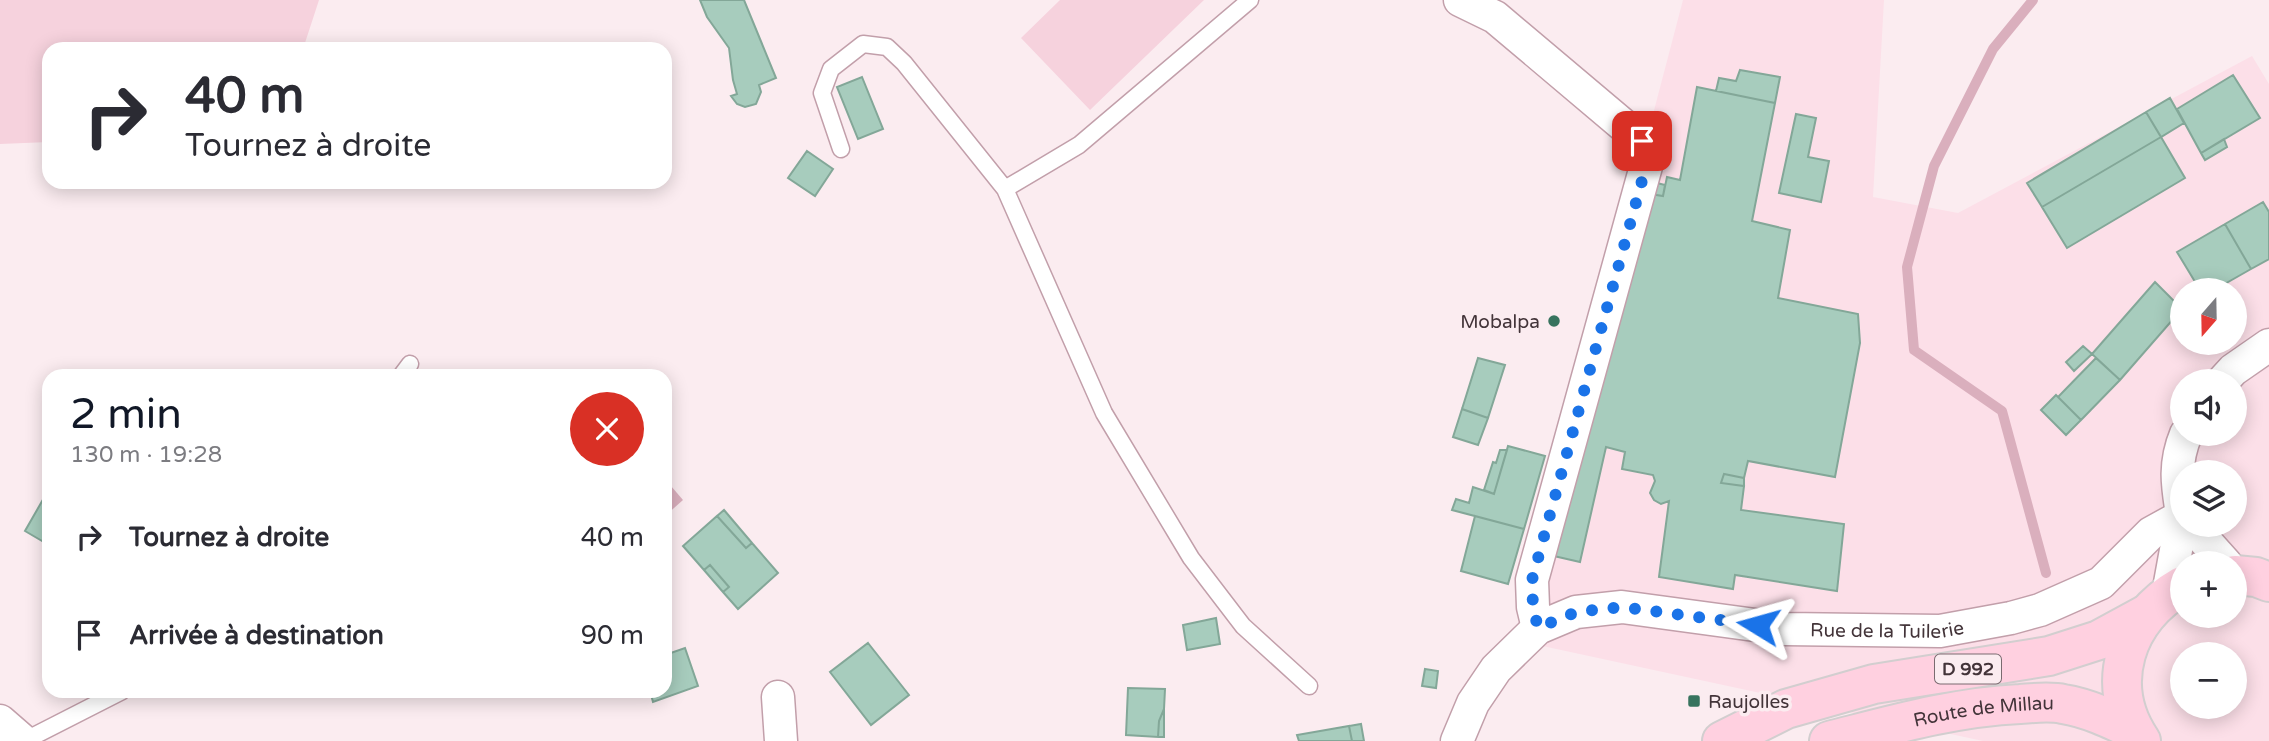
<!DOCTYPE html>
<html lang="fr">
<meta charset="utf-8">
<style>
body{margin:0;font-family:"Varela Round",sans-serif;background:#f2f2f3;color:#2b2b33;height:100vh;display:flex;flex-direction:column;font-size:26px;white-space:nowrap}
*{box-sizing:border-box;margin:0}
p{font-size:23px;color:#7c7c81}
.icon{flex:none;width:38px;height:38px;fill:none;stroke:currentColor;stroke-width:2;stroke-linecap:round;stroke-linejoin:round}
.map{position:relative;flex:1;overflow:hidden}
.side{position:absolute;left:42px;top:369px;width:630px;height:329px;display:flex;flex-direction:column;background:#fff;border-radius:21px;box-shadow:0 4px 18px #0003}
.side>*{flex:none}
.hud{position:absolute;left:42px;top:42px;width:630px;height:147px;border-radius:21px;box-shadow:0 4px 18px #0003;background:#fff;color:#2b2b33;overflow:hidden}
.needle{width:46px;rotate:200deg}
.controls{position:absolute;left:2170px;top:278px;display:grid;gap:14px}
.controls a{display:grid;place-items:center;width:77px;height:77px;border-radius:50%;background:#fff;box-shadow:0 4px 18px #0003;font-size:35px}
.pin{position:absolute;display:grid;place-items:center;width:60px;height:60px;color:#fff;margin:-30px;border-radius:14px;box-shadow:0 4px 10px #0006}
.me{position:absolute;width:77px;margin:-38px;rotate:278deg;stroke-linejoin:round;filter:drop-shadow(0 0 5px #0008)}
.turn{display:flex;align-items:center;gap:24px;height:147px;padding:0 28px;font-size:32px}
.turn .icon{width:91px;height:91px;stroke-width:2.5}
.turn b{display:block;font-size:49px;line-height:60px}
.round{display:grid;place-items:center;flex:none;width:74px;height:74px;border-radius:37px;background:#f2f2f3}
.overview{display:flex;align-items:center;justify-content:space-between;height:119px;padding:0 28px}
h1{font-size:42px;font-weight:600;line-height:52px;color:#111827}
ul{padding:0;list-style:none}
li{display:flex;align-items:center;gap:21px;height:98px;padding:0 28px}
li div{flex:1}
li b{display:block;font-size:26px}
li em{font-style:normal}
.map>svg:first-child{display:block}
.built{fill:#fcdfe8;fill-rule:evenodd}
.green{fill:#f6d2dd}
.water{fill:#daafbd}
.lines{fill:none;stroke-linecap:round;stroke-linejoin:round}
.stream{stroke:#daafbd;stroke-width:10}
.building{fill:#a7ccbd;stroke:#83a798;stroke-width:2}
.lane-casing{stroke:#c29faa;stroke-width:19}
.street-casing{stroke:#c29faa;stroke-width:35}
.primary-casing{stroke:#d2cecf;stroke-width:42}
.lane{stroke:#fff;stroke-width:16}
.street{stroke:#fff;stroke-width:32}
.primary{stroke:#ffd0e0;stroke-width:38}
.route{stroke:#1a73e8;stroke-width:12;stroke-dasharray:0 21.6}
.poi-dot{fill:#37735e;stroke:#fbecf0;stroke-width:2.5}
.labels{text-anchor:middle;stroke-width:7;stroke-linejoin:round;paint-order:stroke}
.shield{fill:#fbecf0;stroke:#7a6b70;stroke-width:2}
.shield-label{font-size:18px;font-weight:bold;fill:#433439}
.poi-label{font-size:19px;fill:#433439;stroke:#fbecf0;text-anchor:end}
.street-label{font-size:19px;fill:#433439;stroke:#fbecf0}
</style>
<div class="map">
<svg width="2269" height="741" viewBox="0 0 2269 741">
<rect width="100%" height="100%" fill="#fbecf0"/>
<!-- built -->
<path class="built" d="M1683,0H1884L1873,197L1958,213L2252,56L2269,84V741H1983L1515,640ZM2182,290H2235V343H2182ZM2182,382H2235V434H2182ZM2182,472H2235V525H2182ZM2182,564H2235V616H2182ZM2182,654H2235V707H2182Z"/>
<!-- green -->
<path class="green" d="M0,0H319L303,49H49V142L0,144Z
M1060,0H1204L1090,110L1021,38Z"/>
<!-- water -->
<path class="water" d="M665,479L683,500L665,516Z"/>
<g class="lines">
<!-- stream -->
<path class="stream" d="M2033,0L1993,49L1934,166L1907,267L1914,350L2002,411L2046,573"/>
</g>
<!-- building -->
<path class="building" d="M700,0H744L776,78L759,85L761,92L756,104L745,107L737,104L731,96L737,94L733,80L729,48L707,17Z
M1740,70L1780,77L1775,103L1716,91L1719,78L1736,81Z
M2233,75L2260,118L2201,153L2177,109Z
M862,77L883,129L858,139L837,87Z
M1697,87L1775,103L1752,221L1790,230L1778,298L1858,314L1860,343L1835,477L1748,461L1744,478L1724,474L1721,483L1744,486L1741,510L1844,524L1837,591L1735,575L1733,589L1659,577L1669,501L1661,504L1654,500L1650,493L1655,481L1653,475L1622,469L1625,452L1606,447L1580,562L1545,554L1650,194L1663,196L1667,177L1680,180Z
M2170,98L2184,123L2161,137L2146,112Z
M2146,112L2161,137L2042,207L2027,183Z
M1796,114L1816,118L1808,157L1829,161L1821,202L1779,193Z
M2161,137L2185,178L2067,248L2042,207Z
M2224,139L2227,147L2205,160L2201,153Z
M807,151L833,169L815,196L788,178Z
M1653,182L1665,185L1663,196L1650,194Z
M2263,202L2269,212V259L2251,269L2225,224Z
M2225,224L2251,269L2214,290H2200L2177,252Z
M2155,282L2182,309L2120,380L2092,354Z
M2083,346L2092,354L2074,371L2066,362Z
M1478,358L1505,365L1488,418L1462,409Z
M2096,358L2120,380L2081,420L2058,397Z
M2056,395L2081,420L2066,435L2041,410Z
M1462,409L1488,418L1478,445L1453,437Z
M1508,446L1545,456L1524,529L1452,510L1456,499L1469,503L1473,487L1494,494Z
M1500,450H1507L1494,494L1484,490L1493,462L1496,463Z
M1724,474L1744,478V486L1721,483Z
M49,489V545L25,531Z
M724,510L752,543L746,548L717,516Z
M717,516L746,548L752,543L778,573L738,609L723,592L729,587L710,565L704,570L683,546Z
M1475,516L1524,529L1508,584L1461,571Z
M710,565L729,587L723,592L704,570Z
M1216,618L1220,644L1187,650L1183,625Z
M868,643L909,695L871,725L830,672Z
M685,648L698,686L653,702L650,691H665V655Z
M1425,669L1438,671L1436,688L1422,686Z
M1128,688L1165,689L1164,709L1159,721L1158,737L1126,735Z
M1164,709V737H1158L1159,721Z
M1361,724L1364,741H1352L1349,726Z
M1349,726L1352,741H1299L1297,735Z"/>
<g class="lines">
<!-- lane casing -->
<g class="lane-casing">
<path id="lane" d="M841,149L822,93L831,69L863,44L887,47L904,63L1005,189L1104,413L1191,558L1243,626L1309,686
M1005,189L1079,145L1250,0
M401,376L410,364
M24,741L122,691"/>
</g>
<!-- street casing -->
<g class="street-casing">
<g id="street">
<path d="M1460,0L1495,17L1642,141L1648,159L1532,580L1533,607L1538,628"/>
<path d="M2222,382L2233,370L2269,345"/>
<path d="M2182,514C2177,484 2174,463 2186,434"/>
<path d="M2191,525L2226,564"/>
<path d="M2168,594L2182,517"/>
<path d="M778,697L781,741"/>
<path d="M0,721L23,741"/>
<path id="s1" d="M1457,741L1473,703L1496,669L1538,628L1576,612L1622,607L1785,629L1940,631L2011,618L2040,610L2101,583L2151,533L2182,516"/>
</g>
</g>
<!-- primary casing -->
<g class="primary-casing">
<g id="primary">
<path d="M2235,575L2256,577L2269,582"/>
<path d="M1722,741L1786,709L1874,684L2049,656L2099,640L2145,615"/>
<path id="s2" d="M1829,741C1892,725 1954,707 2020,704C2034,703 2050,701 2063,704C2088,708 2111,719 2134,730"/>
<path d="M2141,741C2103,685 2125,618 2182,586"/>
</g>
</g>
<!-- lane -->
<use href="#lane" class="lane"/>
<!-- street -->
<use href="#street" class="street"/>
<!-- primary -->
<use href="#primary" class="primary"/>
</g>
<g class="lines">
<!-- route -->
<path class="route" d="M1642,141L1648,159L1532,580L1533,607L1538,628L1576,612L1622,607L1758,625"/>
</g>
<!-- markers -->
<g class="poi-dot">
<circle cx="1554" cy="321" r="7"/>
<rect x="1687" y="694" width="14" height="14" rx="3.5"/>
</g>
<g class="labels">
<!-- shield labels -->
<rect class="shield" x="1935" y="654.5" width="66" height="29" rx="5"/>
<g class="shield-label">
<text x="1968" y="675">D 992</text>
</g>
<!-- poi labels -->
<g class="poi-label">
<text x="1540" y="328">Mobalpa</text>
<text x="1708" y="708" text-anchor="start">Raujolles</text>
</g>
<!-- street labels -->
<g class="street-label">
<text dy="7" stroke="none"><textPath href="#s1" startOffset="495">Rue de la Tuilerie</textPath></text>
<text dy="7" stroke="none"><textPath href="#s2" startOffset="158">Route de Millau</textPath></text>
</g>
</g>
</svg>
<div class="controls">
<a><svg class="needle" viewBox="-14 -14 28 28"><path d="M0-13l5 13h-10z" fill="#e53935"/><path d="M0 13l5-13h-10z" fill="#7c7c81"/></svg></a>
<a><svg class="icon" aria-label="sound" viewBox="0 0 24 24"><path d="M4 9h4l5-4v14l-5-4H4zM17 9q2 3 0 6"/></svg></a>
<a><svg class="icon" aria-label="layers" viewBox="0 0 24 24"><path d="M12 4l9 5-9 5-9-5zM3 14l9 5 9-5"/></svg></a>
<a>+</a>
<a>−</a>
</div>
<div class="pin" style="left:1642px;top:141px;background:#d93025"><svg class="icon" aria-label="arrive" viewBox="0 0 24 24"><path d="M6 21V4h12l-3 4 3 4H6"/></svg></div>
<svg class="me" style="left:1758px;top:625px" viewBox="-20 -20 40 40"><path d="M0-17L14 15 0 8-14 15z" fill="#1a73e8" stroke="#fff" stroke-width="4"/></svg>
<div class="hud">
<div class="turn"><svg class="icon" aria-label="right" viewBox="0 0 24 24"><path d="M7 20v-9h11M14 6l5 5-5 5"/></svg><div><b>40 m</b>Tournez à droite</div></div>
</div>
<section class="side">
<div class="overview"><div><h1>2 min</h1><p>130 m · 19:28</p></div><a class="round" style="background:#d93025;color:#fff"><svg class="icon" aria-label="close" viewBox="0 0 24 24"><path d="M6 6l12 12M18 6L6 18"/></svg></a></div>
<ul>
<li><svg class="icon" aria-label="right" viewBox="0 0 24 24"><path d="M7 20v-9h11M14 6l5 5-5 5"/></svg><div><b>Tournez à droite</b></div><em>40 m</em></li>
<li><svg class="icon" aria-label="arrive" viewBox="0 0 24 24"><path d="M6 21V4h12l-3 4 3 4H6"/></svg><div><b>Arrivée à destination</b></div><em>90 m</em></li>
</ul>
</section>
</div>
